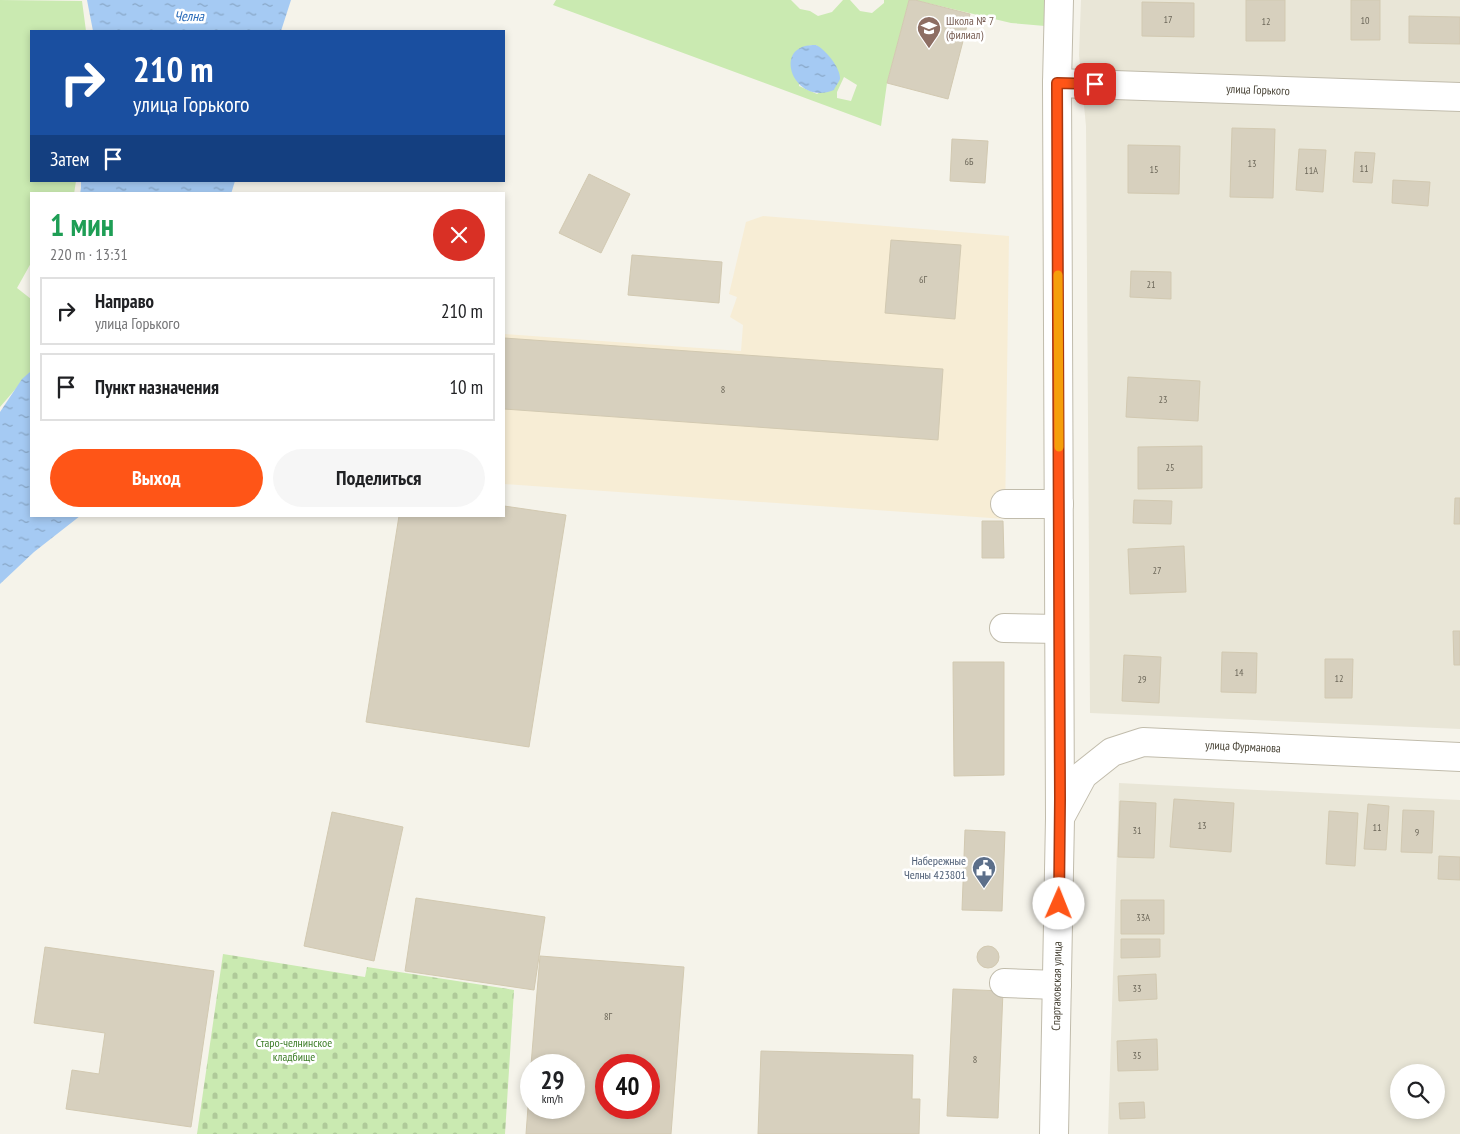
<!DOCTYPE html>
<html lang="ru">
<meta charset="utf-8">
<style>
body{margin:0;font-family:"PT Sans Narrow",sans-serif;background:#f6f6f6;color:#202124;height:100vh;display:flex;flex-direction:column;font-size:19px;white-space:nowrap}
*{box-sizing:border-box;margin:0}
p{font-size:16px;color:#757577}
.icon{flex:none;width:28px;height:28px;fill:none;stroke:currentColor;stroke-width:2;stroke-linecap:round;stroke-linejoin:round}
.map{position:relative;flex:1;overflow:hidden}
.sheet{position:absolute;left:30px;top:192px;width:475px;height:325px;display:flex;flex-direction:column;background:#fff;border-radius:0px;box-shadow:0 2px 8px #0003}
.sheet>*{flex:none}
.hud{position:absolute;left:30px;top:30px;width:475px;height:152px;border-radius:0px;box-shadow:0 2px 8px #0003;background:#1a4fa0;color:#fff;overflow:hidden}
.controls{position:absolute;left:1390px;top:1064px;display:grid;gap:10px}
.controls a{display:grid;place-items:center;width:55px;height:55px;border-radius:50%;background:#fff;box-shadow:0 2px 8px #0003;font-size:25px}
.speed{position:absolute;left:520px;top:1054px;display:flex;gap:10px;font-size:25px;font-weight:700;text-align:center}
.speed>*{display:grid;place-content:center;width:65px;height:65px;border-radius:50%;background:#fff;box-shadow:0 2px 8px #0003;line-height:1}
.speed small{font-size:12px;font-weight:400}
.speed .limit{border:8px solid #d22;background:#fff;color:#111}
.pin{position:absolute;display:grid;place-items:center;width:42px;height:42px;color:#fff;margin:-21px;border-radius:10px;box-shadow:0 2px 8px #0006}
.me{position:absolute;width:55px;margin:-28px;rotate:1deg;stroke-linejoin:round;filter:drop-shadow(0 0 4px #0008)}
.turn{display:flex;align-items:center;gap:18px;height:105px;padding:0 20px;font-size:22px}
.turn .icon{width:65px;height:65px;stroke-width:2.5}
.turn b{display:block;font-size:35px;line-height:42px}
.then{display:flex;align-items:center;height:48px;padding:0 20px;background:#0003;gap:10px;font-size:19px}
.round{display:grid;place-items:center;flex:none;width:52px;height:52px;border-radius:26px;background:#f6f6f6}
.summary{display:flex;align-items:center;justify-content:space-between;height:85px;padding:0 20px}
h1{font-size:30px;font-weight:600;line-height:38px;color:#1e9e55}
.primary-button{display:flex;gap:10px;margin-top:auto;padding:10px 20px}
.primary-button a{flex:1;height:58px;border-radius:30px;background:#ff5517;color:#fff;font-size:20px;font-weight:600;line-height:58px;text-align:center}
.primary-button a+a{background:#f6f6f6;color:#202124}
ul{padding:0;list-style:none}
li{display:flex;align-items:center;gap:15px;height:68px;margin:0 10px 8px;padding:0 10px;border:2px solid #e0e0e0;border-radius:0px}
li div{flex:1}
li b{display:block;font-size:19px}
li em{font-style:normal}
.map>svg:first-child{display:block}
.residential{fill:#e9e6d7;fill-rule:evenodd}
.commercial{fill:#f7edd5}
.grass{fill:#caeab1;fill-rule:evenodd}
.cemetery{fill:url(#cemetery-stones)}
.water{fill:url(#water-ripples)}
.building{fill:#d7d0be;stroke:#d2c9b1;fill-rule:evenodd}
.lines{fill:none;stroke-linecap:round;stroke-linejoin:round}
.minor-casing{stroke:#c1bcac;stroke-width:30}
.minor{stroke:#fff;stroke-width:28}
.route-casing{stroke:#a6370f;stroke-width:12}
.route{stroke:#ff5517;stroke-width:9}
.slow{stroke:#f59e0b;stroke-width:9}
.labels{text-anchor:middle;stroke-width:5;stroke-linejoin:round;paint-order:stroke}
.number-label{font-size:10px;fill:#6c6759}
.education-label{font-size:12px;fill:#785e54;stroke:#fff;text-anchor:start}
.street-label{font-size:12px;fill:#494437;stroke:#fff}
.service-label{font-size:12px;fill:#4e5e75;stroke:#fff;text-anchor:end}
.park-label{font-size:12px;fill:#3e7e28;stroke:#fff}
.water-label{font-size:14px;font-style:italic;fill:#2c6dba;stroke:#fff}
</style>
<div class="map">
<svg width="1460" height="1134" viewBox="0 0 1460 1134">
<defs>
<pattern id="cemetery-stones" width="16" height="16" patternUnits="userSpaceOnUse" patternTransform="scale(1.25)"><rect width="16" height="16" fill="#caeab1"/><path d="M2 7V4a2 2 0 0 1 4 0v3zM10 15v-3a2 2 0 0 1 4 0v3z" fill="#afca99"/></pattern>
<pattern id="water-ripples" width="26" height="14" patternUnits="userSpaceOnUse" patternTransform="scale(1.25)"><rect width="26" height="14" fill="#a5caf3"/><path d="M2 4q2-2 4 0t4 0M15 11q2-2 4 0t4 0" fill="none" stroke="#88a6c6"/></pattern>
</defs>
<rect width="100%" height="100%" fill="#f5f3ea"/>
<!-- residential -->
<path class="residential" d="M1081,0H1460V729L1090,713L1086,126L1079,55Z
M1119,783L1460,800V1134H1108ZM1399,1072H1436V1110H1399Z"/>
<!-- commercial -->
<path class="commercial" d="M763,216L1009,236L1005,519L504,484V334L741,351L743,325L730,317L737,297L729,294L746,222Z"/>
<!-- grass -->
<path class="grass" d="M0,0L82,1L86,31H31V181H76L74,194H31V263L17,288L31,299V371L0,407Z
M556,0H791L800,9L810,11L818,16L832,12L843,0H850L860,11L872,13L884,3V0H909L887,83L881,126L553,5ZM812,45H816C827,56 836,63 839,79L817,94L799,86L800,48ZM844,77L857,85L851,101L837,98V92Z
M915,0H1046L1045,26L1011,23Z"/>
<!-- cemetery -->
<path class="cemetery" d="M223,954L365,977L367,967L514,990L505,1134H197Z"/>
<!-- water -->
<path class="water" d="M87,0H291L281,31H93Z
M816,45C825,49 841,68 840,79C839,82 835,87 834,90C799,105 777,60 800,48C805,45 812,45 816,45Z
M81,181H235L231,194H80L81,188Z
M31,371V516H80L34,552L0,584V412L22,379Z"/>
<!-- building -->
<path class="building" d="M909,0H915L970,14L948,99L887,83Z
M1246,0H1285V41H1246Z
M1351,0H1380V40H1351Z
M1142,2L1194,3V37L1142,36Z
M1409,16L1460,17V44L1409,43Z
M1232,128L1275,129L1273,198L1230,197Z
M952,139L988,141L985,183L950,181Z
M1128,145L1180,146L1179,194L1128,193Z
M1299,149L1326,150L1323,192L1296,190Z
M1355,152L1375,153L1372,183L1353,182Z
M589,174L630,194L601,253L559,233Z
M1393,180L1430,182L1428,206L1392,203Z
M891,240L961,245L955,319L885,313Z
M632,255L722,262L719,303L628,295Z
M1131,271L1171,272V299L1130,297Z
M504,338L943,369L938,440L504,409Z
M1128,377L1200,381L1198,421L1126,417Z
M1202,446V488L1138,489V447Z
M1455,498H1460V524H1454Z
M1134,500L1172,501L1171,524L1133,523Z
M504,506L566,515L529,747L366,722L399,516H504Z
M982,521H1003L1004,558H982Z
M1184,546L1186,592L1130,594L1128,549Z
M1453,631H1460V665H1454Z
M1222,652L1257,653L1256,693L1221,692Z
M1124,655L1161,657L1159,703L1122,701Z
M1325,659H1353L1352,698H1325Z
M953,662H1004V775L954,776Z
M1174,799L1234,803L1231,852L1170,847Z
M1120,801L1156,803L1154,858L1118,857Z
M1368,804L1389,806L1386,850L1364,849Z
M1403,810L1434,811L1432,853L1401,852Z
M1329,811L1358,813L1355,866L1326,864Z
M332,812L403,827L374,961L304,946Z
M965,830L1005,832L1002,911L962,910Z
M1439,856L1460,857V880L1438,879Z
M416,898L545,917L534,990L405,971Z
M1121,900H1164V934H1121Z
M1121,939H1160V957L1121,958Z
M977 957a11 11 0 1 1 22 0a11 11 0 1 1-22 0Z
M45,947L214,971L191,1127L66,1109L72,1070L99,1074L105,1033L34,1023Z
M540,956L684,967L671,1134H526L531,1067V1108H574V1065H531ZM606,1065H649V1108H606Z
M1156,974L1157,999L1119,1001L1118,976Z
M953,989L1003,991L998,1118L947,1116Z
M1157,1039L1158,1070L1118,1071L1117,1041Z
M761,1051L913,1055L912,1099H920L919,1134H758Z
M1144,1102L1145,1118L1120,1119L1119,1103Z"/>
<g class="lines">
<!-- minor casing -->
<g class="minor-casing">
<g id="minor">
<path id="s1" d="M1057,83L1460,97"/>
<path d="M1005,504H1059"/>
<path d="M1004,628L1059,629"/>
<path id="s2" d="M1062,814L1083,775L1112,752L1143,742L1460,757"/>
<path d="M1004,983L1057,985"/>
<path id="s3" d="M1054,1134L1060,818L1057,83L1059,0"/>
</g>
</g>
<!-- minor -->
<use href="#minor" class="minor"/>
</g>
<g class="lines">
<!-- route casing -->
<g class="route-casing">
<path id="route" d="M1059,904L1060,799L1057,83L1095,84"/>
</g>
<!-- route -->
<use href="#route" class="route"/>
<!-- slow -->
<path class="slow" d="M1058,275L1059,447"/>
</g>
<!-- icons -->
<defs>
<g id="school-pin" transform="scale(1.25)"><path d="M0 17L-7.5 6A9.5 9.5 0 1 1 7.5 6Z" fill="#8d6e63" stroke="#fff"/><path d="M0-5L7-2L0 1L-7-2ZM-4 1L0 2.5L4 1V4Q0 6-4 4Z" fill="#fff"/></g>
<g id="civic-pin" transform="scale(1.25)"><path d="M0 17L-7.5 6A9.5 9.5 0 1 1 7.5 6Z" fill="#5c6f8a" stroke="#fff"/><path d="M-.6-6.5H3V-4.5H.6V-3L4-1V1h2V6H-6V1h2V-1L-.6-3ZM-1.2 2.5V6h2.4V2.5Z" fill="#fff"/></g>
</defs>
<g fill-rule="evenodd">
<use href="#school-pin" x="929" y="28"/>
<use href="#civic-pin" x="984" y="868"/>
</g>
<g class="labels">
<!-- number labels -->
<g class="number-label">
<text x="1168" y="23">17</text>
<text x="1365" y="24">10</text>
<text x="1266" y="25">12</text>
<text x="969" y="165">6Б</text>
<text x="1252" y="167">13</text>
<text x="1364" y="172">11</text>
<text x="1154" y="173">15</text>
<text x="1311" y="174">11А</text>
<text x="923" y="283">6Г</text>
<text x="1151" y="288">21</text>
<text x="723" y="393">8</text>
<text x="1163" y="403">23</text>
<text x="1170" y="471">25</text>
<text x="1157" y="574">27</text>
<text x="1239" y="676">14</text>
<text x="1339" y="682">12</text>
<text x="1142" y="683">29</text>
<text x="1202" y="829">13</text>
<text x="1377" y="831">11</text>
<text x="1137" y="834">31</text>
<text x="1417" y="836">9</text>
<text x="1143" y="921">33А</text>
<text x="1137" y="992">33</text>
<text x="608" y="1020">8Г</text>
<text x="1137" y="1059">35</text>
<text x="975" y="1063">8</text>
</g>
<!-- education labels -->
<g class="education-label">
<text x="946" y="25">Школа № 7<tspan x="946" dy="14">(филиал)</tspan></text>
</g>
<!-- street labels -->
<g class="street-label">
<text dy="4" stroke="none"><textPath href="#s1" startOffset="201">улица Горького</textPath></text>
<text dy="4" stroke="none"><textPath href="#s2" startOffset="214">улица Фурманова</textPath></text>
<text dy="4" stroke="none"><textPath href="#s3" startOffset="148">Спартаковская улица</textPath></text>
</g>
<!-- service labels -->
<g class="service-label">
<text x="966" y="865">Набережные<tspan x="966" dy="14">Челны 423801</tspan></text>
</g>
<!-- park labels -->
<g class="park-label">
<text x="294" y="1047">Старо-челнинское<tspan x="294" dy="14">кладбище</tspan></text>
</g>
<!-- water labels -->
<g class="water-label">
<text x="189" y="21">Челна</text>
</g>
</g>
</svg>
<div class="controls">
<a><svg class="icon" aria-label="search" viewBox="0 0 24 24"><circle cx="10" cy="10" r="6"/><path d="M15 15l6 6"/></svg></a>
</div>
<div class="speed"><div>29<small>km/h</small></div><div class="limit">40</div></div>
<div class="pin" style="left:1095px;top:84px;background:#d93025"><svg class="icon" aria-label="arrive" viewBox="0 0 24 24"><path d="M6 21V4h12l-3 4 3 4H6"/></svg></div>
<svg class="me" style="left:1059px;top:904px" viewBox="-20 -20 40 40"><circle r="19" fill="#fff"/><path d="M0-13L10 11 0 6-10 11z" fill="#ff5517"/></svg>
<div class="hud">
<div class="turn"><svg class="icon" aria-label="right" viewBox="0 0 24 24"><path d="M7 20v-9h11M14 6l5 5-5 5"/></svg><div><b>210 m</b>улица Горького</div></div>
<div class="then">Затем<svg class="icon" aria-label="arrive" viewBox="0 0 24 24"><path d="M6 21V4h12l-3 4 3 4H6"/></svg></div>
</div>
<section class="sheet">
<div class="summary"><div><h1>1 мин</h1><p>220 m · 13:31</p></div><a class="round" style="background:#d93025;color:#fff"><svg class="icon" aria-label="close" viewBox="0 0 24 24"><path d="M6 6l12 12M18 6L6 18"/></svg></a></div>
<ul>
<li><svg class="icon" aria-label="right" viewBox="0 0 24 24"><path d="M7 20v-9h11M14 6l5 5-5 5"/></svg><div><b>Направо</b><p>улица Горького</p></div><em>210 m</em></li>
<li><svg class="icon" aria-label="arrive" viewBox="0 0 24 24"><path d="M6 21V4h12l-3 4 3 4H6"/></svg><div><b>Пункт назначения</b></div><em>10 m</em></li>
</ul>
<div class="primary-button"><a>Выход</a><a>Поделиться</a></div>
</section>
</div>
